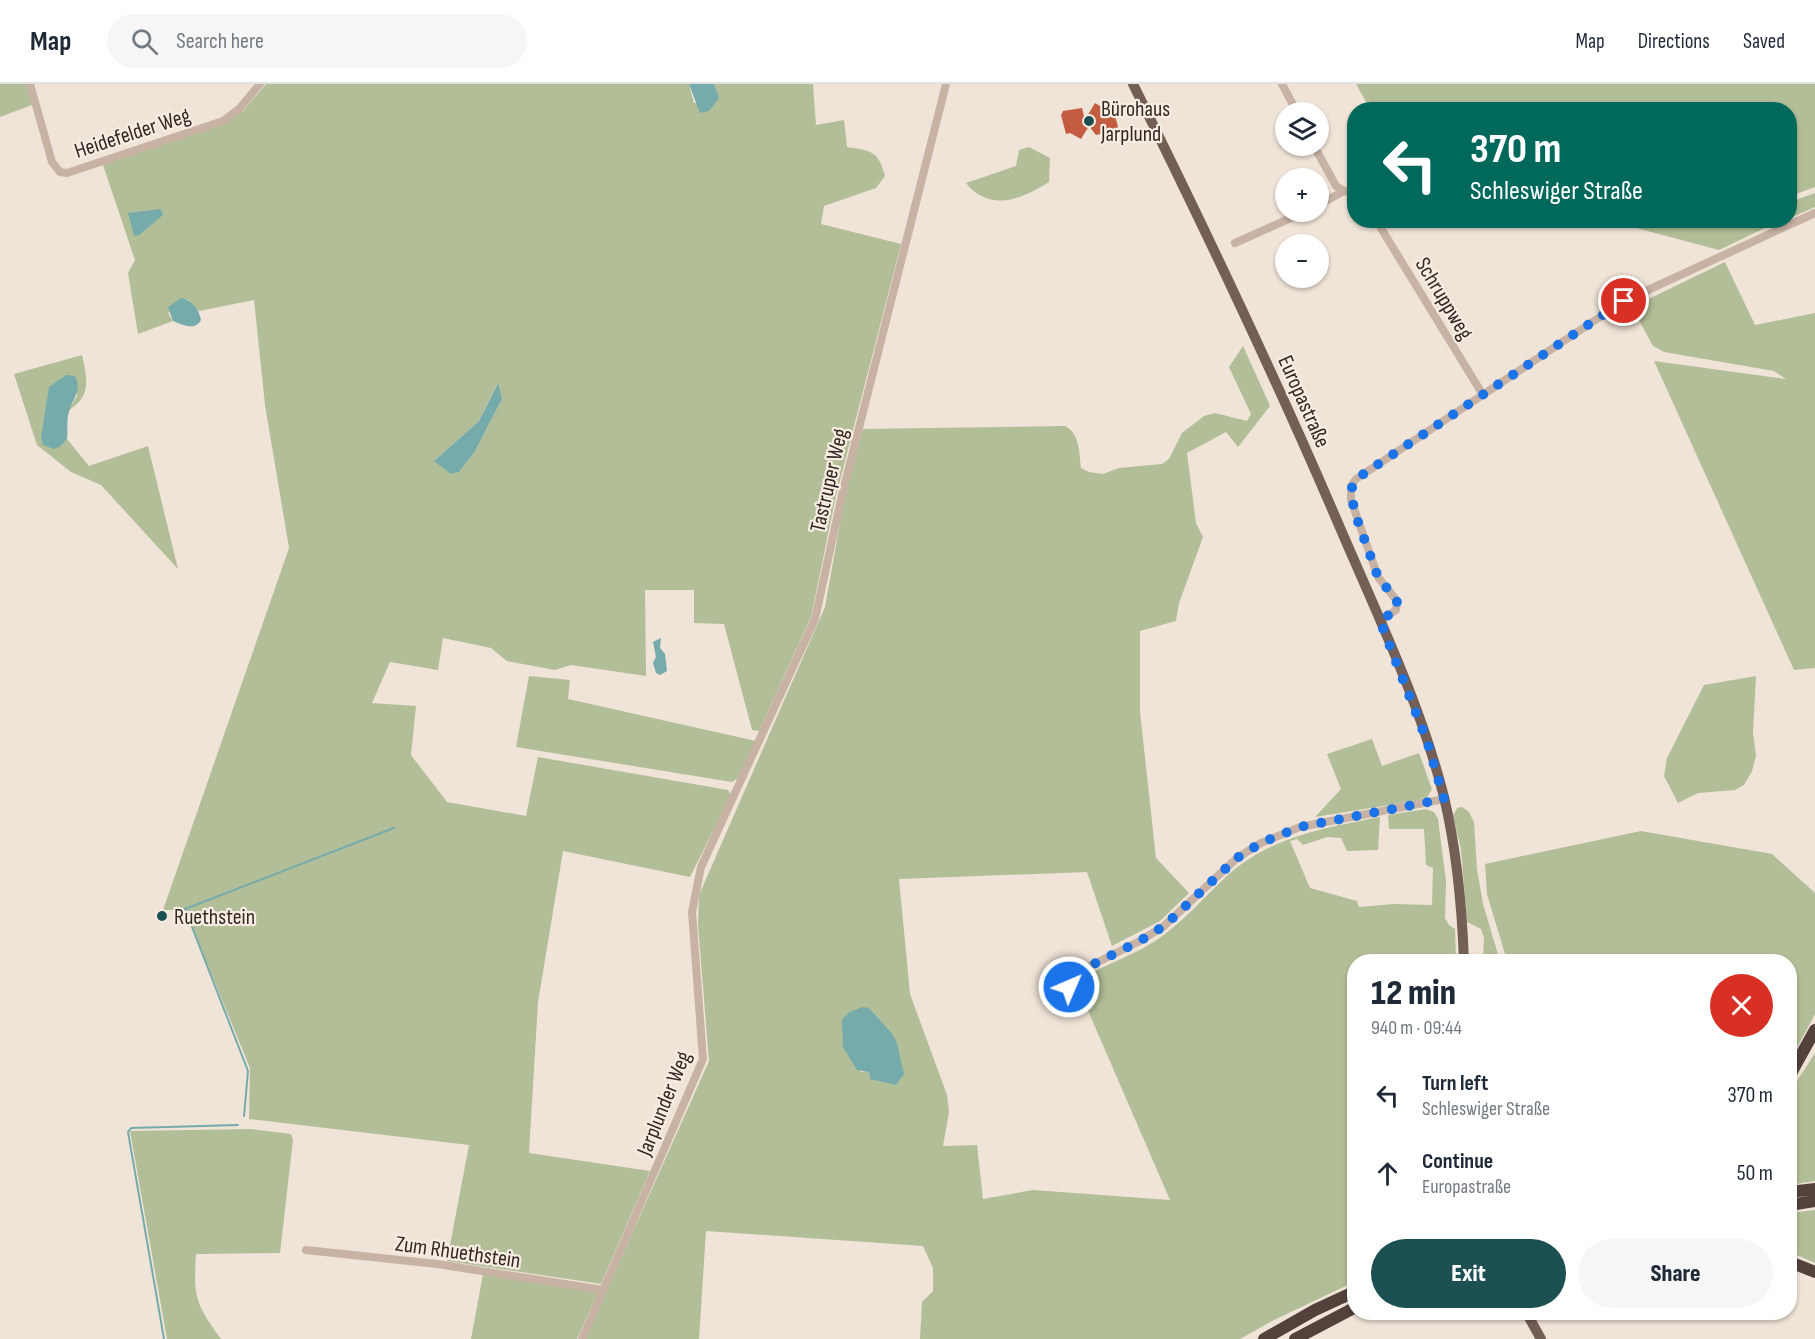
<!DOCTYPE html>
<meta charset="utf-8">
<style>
body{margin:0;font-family:"Sofia Sans Condensed",sans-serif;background:#f6f6f7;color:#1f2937;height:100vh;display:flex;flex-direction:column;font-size:22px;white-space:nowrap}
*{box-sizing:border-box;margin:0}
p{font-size:20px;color:#747a83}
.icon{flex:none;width:33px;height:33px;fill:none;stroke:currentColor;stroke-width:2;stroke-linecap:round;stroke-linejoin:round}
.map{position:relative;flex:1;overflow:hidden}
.side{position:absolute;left:1347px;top:870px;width:450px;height:366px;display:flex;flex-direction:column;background:#fff;border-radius:24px;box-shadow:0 2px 4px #0004}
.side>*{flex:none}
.banner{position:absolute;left:1347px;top:18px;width:450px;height:126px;border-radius:24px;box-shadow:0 2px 4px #0004;background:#00695c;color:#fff;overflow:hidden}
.buttons{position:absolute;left:1275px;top:18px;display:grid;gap:12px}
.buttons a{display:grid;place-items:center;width:54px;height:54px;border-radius:50%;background:#fff;box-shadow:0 2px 4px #0004;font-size:30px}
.pin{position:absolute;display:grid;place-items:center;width:51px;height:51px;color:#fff;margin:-26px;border:3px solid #fff;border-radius:50%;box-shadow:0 2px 6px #0007}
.me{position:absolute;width:66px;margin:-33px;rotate:45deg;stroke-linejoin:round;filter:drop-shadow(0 0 4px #0008)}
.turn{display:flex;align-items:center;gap:21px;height:126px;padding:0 24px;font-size:27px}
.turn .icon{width:78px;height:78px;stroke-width:2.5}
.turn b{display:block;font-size:42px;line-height:51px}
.round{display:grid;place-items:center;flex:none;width:63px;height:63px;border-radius:32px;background:#f6f6f7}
.overview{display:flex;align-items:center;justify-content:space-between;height:102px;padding:0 24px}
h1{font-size:36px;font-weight:800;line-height:45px}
.primary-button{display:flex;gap:12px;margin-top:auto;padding:12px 24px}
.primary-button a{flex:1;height:69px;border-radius:36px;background:#1c5052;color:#fff;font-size:24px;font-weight:800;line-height:69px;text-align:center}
.primary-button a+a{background:#f6f6f7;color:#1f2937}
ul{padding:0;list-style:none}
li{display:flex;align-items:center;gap:18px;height:78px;padding:0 24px}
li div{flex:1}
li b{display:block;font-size:22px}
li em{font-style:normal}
header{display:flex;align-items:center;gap:36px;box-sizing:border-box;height:84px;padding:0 30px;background:#fff;border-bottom:2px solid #e0e1e3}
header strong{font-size:28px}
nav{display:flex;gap:33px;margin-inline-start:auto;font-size:21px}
.search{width:420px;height:54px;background:#f6f6f7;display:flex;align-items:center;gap:15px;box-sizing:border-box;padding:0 21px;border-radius:33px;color:#747a83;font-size:22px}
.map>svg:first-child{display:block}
.green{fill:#b2be97;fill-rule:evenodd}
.water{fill:#76abac}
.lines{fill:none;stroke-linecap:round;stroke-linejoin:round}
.stream{stroke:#76abac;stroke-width:2}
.building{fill:#c35c41}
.minor{stroke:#c7b2a3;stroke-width:8}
.major{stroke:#745f56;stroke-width:10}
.highway{stroke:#53423c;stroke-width:12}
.route{stroke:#1a73e8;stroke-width:10;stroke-dasharray:0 18}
.poi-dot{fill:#1c5052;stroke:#f8ede2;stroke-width:2}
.labels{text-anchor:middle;stroke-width:4.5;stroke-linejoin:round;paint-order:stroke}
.poi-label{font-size:22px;fill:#322925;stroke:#f8ede2;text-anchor:start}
.street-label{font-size:22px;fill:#322925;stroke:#f8ede2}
</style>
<header>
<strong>Map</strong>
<div class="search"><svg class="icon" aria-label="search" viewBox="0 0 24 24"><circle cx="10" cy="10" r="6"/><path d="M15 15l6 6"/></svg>Search here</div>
<nav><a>Map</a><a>Directions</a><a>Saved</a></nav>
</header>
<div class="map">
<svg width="1815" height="1255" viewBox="0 0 1815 1255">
<rect width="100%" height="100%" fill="#f0e3d7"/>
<!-- green -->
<path class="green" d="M0,0H26L32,21L0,33Z
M266,0H689L694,19L718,14L714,0H813L816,41L844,36L847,63C871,67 878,66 885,92L876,104L824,122L821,140L901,160L836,412L811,533L759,647L752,646L724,540L694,539V506H645L646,592L571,581L555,586L507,577L491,564L443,554L438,586L390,578L372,619L416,622L411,671L447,718L526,732L538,673L728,706L731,711L690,793L563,767L538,918L529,1069L650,1087L601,1200L447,1177L469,1061L249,1035L250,984L185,826H163L289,464L265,321L254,216L199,227L187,215L168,229L173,237L138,250L128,189L135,176L103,81L230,35L243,27ZM497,300L502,315L474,369L459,388L451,390L435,376L479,337Z
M1356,0H1815V103L1790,112V26L1370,25Z
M1029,63L1050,74L1049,98C1022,115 990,129 966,99L1016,82L1019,66Z
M1815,109V123L1790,134V118Z
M1610,137L1770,136V137L1765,144L1719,166Z
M1725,178L1755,241L1815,229V584L1794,586L1654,277L1786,295L1774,287L1664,268L1653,262L1632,223Z
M1243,262L1270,322L1238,363L1226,348L1187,369L1196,439L1203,453L1179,519L1176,537L1140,547V628L1156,774L1189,809L1160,837L1112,862L1087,788L899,795L910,910L947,1011L949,1028L943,1062L977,1061L983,1115L1033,1106L1170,1116L1083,915L1080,896C1105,879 1137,871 1161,853C1186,835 1205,812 1228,791C1271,752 1326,744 1380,733L1378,766L1347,767L1341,754L1327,753L1303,761L1297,755L1290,757L1310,804L1357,817L1359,823L1393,820L1432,821L1433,784L1426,781L1424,745H1389L1388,731L1426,725L1434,728L1438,735L1446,797L1445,834L1449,841L1455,845L1456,877L1354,878V1034H1350L1348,1051L1354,1052V1198L1274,1236L1240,1255H920L922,1218L933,1207V1184L923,1162L706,1147L699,1255H585L709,977L698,841L699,811L825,523L845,411L863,345L1065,342C1080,349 1079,369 1081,384L1089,388L1103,390L1119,384L1162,380L1169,375L1182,349L1204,332L1215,329L1247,337L1251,330L1229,283ZM869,924L891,948L875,995H870L869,987L860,988Z
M82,271C87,294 92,312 69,326L77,312L75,292L61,362L67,355L89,382L148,362L178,485L101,401L71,388L37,361L14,290Z
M529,592L570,596L568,615L756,657L740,693L732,698L516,663Z
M1756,592L1753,648L1756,672L1752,687L1744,701L1735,706L1698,709L1678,719L1664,692L1667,674L1704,601Z
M1372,655L1382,682L1419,669L1432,705L1428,712L1420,716L1315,733L1341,705L1327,670Z
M1462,723L1469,728L1474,738L1477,785L1483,820L1500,877H1483L1484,854L1481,845L1467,838L1461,765L1453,732L1457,724Z
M1641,747L1772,770L1815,809V930L1790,977V878L1507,877L1487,810L1485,780Z
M1815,969V1097L1790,1101V1008Z
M251,1045L291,1050L293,1056L280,1169L196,1170C193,1214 196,1220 221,1255H167L130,1047Z
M1815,1126V1179L1790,1168V1129Z
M483,1190L598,1208L577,1255H471Z"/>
<!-- water -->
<path class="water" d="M689,0H714L719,14L709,27L700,29Z
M161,125L163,131L139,151L134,152L128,129Z
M181,214C192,216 199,225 201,236C195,247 183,241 173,237L168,223Z
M66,291L75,292C82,306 74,313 70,325C66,334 68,346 67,355L61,362L54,365L43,361L41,353L49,303Z
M498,299L502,315L474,369L459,388L451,390L434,377L479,337Z
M661,554L660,564L665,570L667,587L660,591L656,589L653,579L656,573L653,558Z
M863,923L869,924L891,948L897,959L904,990L896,1001L870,995L869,988L857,986L843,963L842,935L850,928Z"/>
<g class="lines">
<!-- stream -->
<path class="stream" d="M244,1032L248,987L185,825L394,744
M164,1255L128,1048L131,1044L238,1041"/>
</g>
<!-- building -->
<path class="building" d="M1095,19L1105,25L1113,23L1118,43L1114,47L1096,51L1089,42L1081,55L1070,49L1066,50L1061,31L1063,27L1082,24L1085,36Z"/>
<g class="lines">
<!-- minor -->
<path class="minor" d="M30,0L52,78L60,88L67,89L223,37L239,25L260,0
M1282,0L1297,28
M1314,62L1336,102L1344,107
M1318,121L1344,107L1354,109
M1376,136L1483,311
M1235,159L1304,128
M1380,537L1396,526L1397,517L1378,493L1351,416V402L1356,395L1624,217L1815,129
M1069,903L1086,884L1138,858L1164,842L1237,774L1261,759L1300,743L1444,715
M306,1166L437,1180L603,1206
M582,1255L703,975L692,828L701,783L815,535L842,411L946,0"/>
<!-- major -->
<path class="major" d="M1133,0C1205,145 1274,290 1338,439C1376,528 1420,618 1444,713C1457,767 1462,822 1464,878
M1526,1228L1541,1255"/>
<!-- highway -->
<path class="highway" d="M1790,991L1815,946
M1790,1108L1815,1105
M1790,1121L1815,1117
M1790,1178L1815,1188
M1264,1255L1315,1226L1354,1208
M1295,1255L1354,1224"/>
</g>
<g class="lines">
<!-- route -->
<path class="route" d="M1069,903L1086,884L1138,858L1164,842L1237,774L1261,759L1300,743L1444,715L1427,657L1380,537L1396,526L1397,517L1378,493L1357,435L1350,408L1356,395L1624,217"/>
</g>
<!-- markers -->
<g class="poi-dot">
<circle cx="1089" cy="37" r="6"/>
<circle cx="162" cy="832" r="6"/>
</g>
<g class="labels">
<!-- poi labels -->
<g class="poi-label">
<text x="1101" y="32">Bürohaus<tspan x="1101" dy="25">Jarplund</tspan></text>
<text x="174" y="840">Ruethstein</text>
</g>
<!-- street labels -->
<g class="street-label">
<text transform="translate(132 48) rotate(-18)" y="8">Heidefelder Weg</text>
<text transform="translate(1445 214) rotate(59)" y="8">Schruppweg</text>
<text transform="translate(1305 317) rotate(66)" y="8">Europastraße</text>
<text transform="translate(828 396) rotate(-77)" y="8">Tastruper Weg</text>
<text transform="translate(663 1019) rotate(-68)" y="8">Jarplunder Weg</text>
<text transform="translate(458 1167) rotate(8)" y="8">Zum Rhuethstein</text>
</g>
</g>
</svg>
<div class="buttons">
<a><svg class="icon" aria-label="layers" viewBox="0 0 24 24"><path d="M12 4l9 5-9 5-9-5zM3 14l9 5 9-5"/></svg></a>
<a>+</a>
<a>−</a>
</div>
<div class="pin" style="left:1624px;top:217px;background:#d93025"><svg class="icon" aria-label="arrive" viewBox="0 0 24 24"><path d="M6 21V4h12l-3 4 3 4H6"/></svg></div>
<svg class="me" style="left:1069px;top:903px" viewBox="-20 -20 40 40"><circle r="17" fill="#1a73e8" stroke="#fff" stroke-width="3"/><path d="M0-11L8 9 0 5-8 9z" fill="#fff"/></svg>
<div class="banner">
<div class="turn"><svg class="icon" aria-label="left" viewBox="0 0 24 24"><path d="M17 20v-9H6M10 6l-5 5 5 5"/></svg><div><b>370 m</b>Schleswiger Straße</div></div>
</div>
<section class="side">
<div class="overview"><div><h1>12 min</h1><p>940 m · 09:44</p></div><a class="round" style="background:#d93025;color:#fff"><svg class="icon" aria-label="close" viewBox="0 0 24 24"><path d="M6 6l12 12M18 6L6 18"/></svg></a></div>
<ul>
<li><svg class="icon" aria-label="left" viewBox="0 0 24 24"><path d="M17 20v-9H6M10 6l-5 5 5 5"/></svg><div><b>Turn left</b><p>Schleswiger Straße</p></div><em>370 m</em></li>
<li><svg class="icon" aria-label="ahead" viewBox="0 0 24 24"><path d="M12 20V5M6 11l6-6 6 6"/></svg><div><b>Continue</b><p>Europastraße</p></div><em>50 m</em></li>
</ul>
<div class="primary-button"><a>Exit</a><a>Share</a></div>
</section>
</div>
